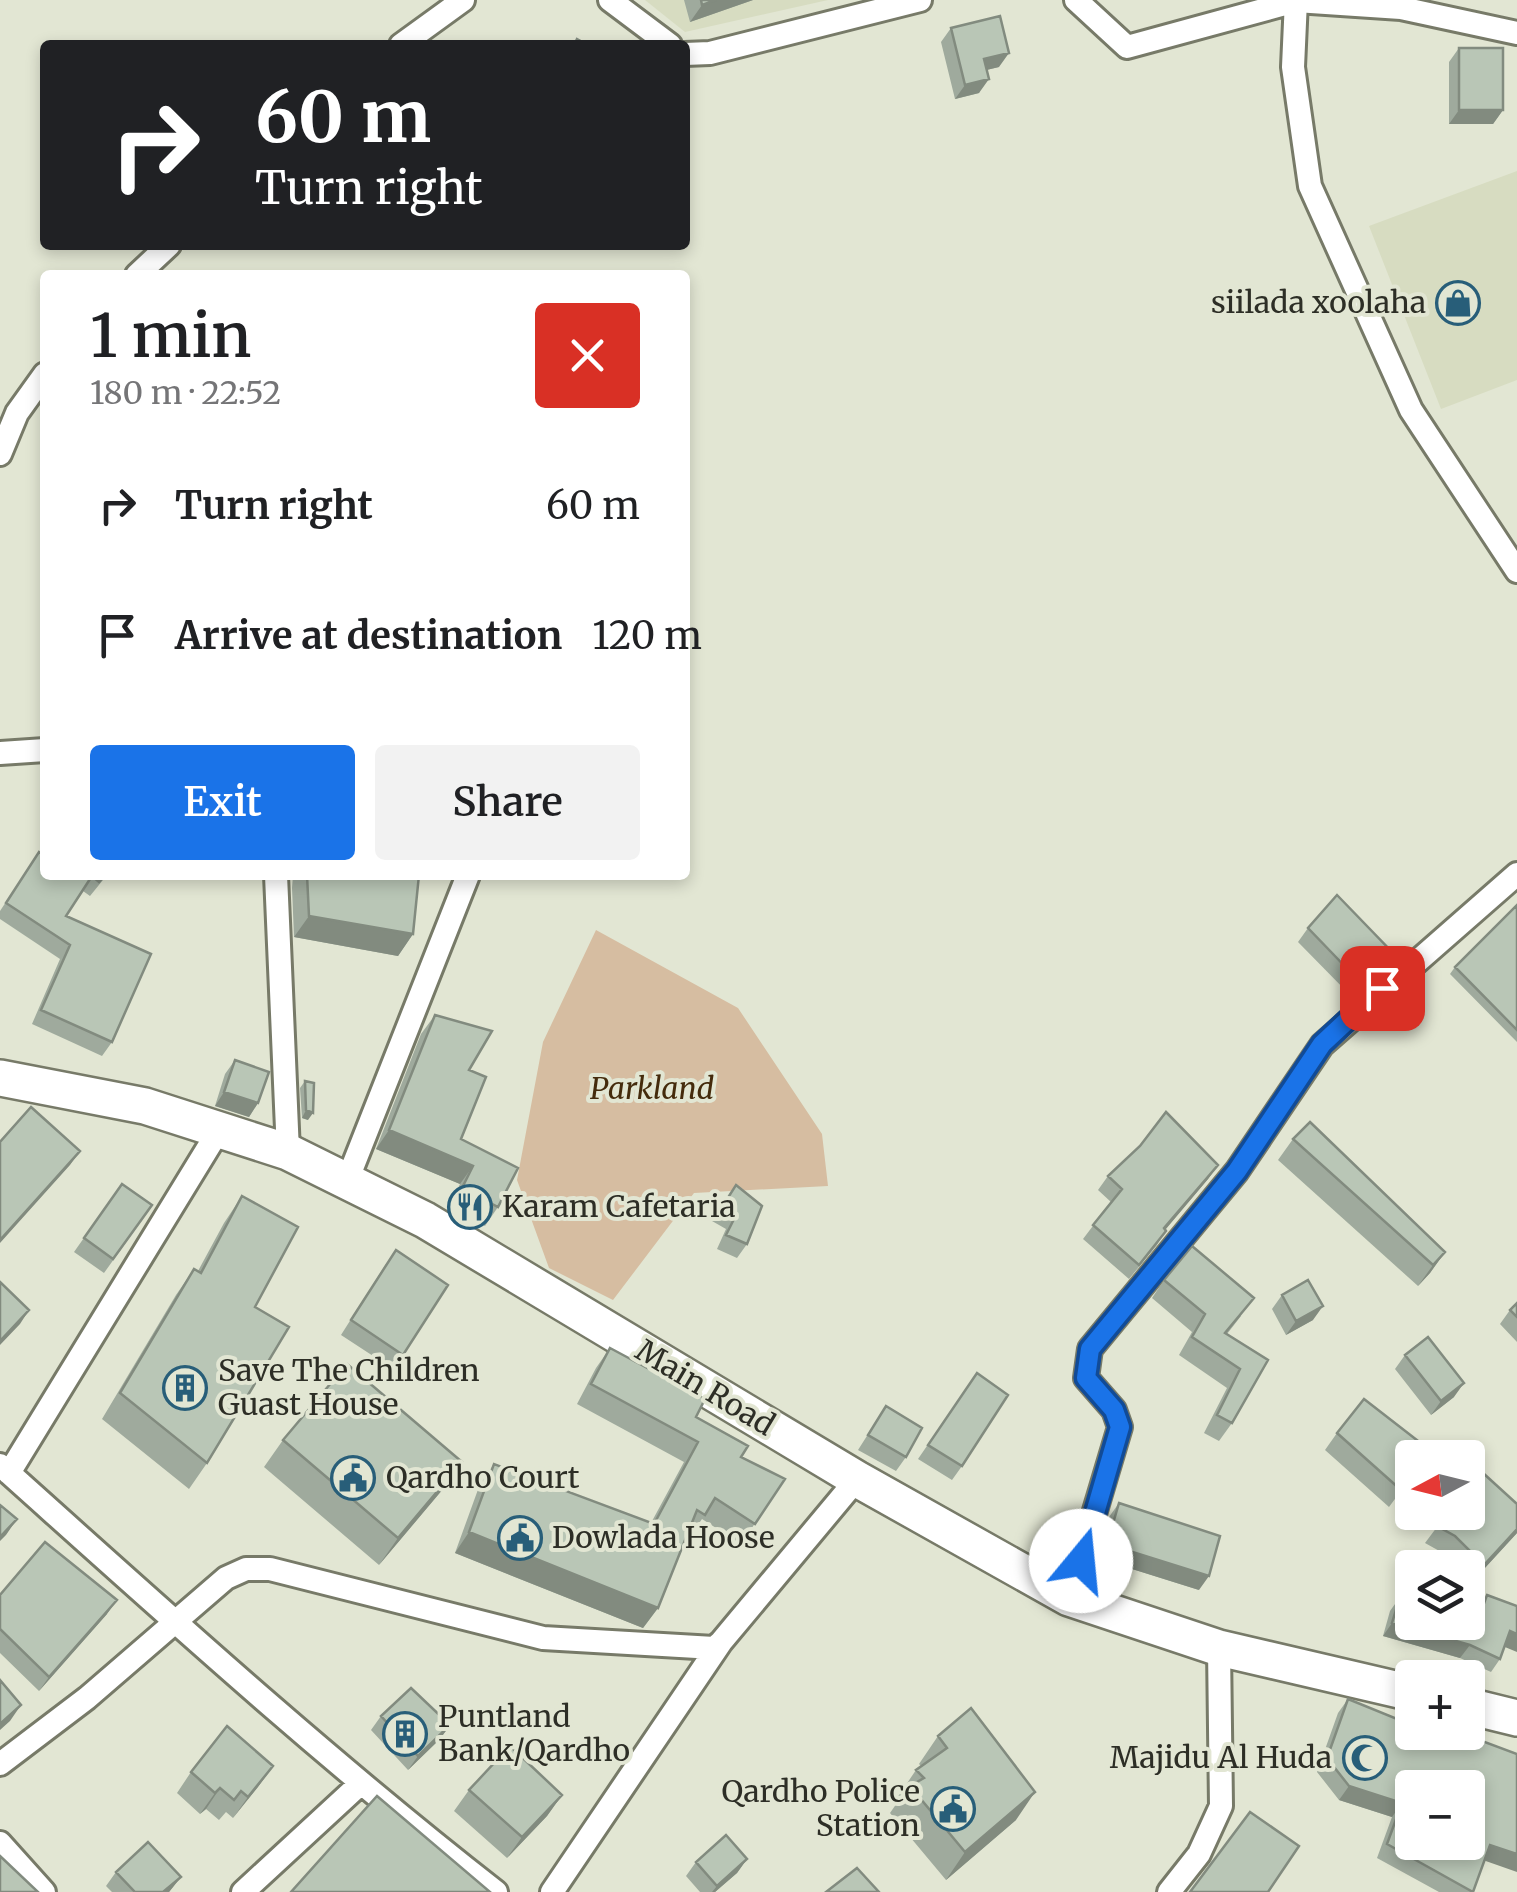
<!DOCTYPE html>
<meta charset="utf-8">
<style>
body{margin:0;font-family:Merriweather,serif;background:#f2f2f2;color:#202124;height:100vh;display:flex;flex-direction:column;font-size:38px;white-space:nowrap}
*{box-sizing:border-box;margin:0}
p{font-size:32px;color:#757577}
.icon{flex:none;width:55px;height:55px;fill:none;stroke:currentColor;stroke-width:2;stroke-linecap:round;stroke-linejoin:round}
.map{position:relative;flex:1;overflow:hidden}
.drawer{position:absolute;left:40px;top:270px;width:650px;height:610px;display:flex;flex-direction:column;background:#fff;border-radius:10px;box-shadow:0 5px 15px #0003}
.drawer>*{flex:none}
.hud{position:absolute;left:40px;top:40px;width:650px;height:210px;border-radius:10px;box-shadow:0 5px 15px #0003;background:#202124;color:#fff;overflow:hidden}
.needle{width:65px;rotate:263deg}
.buttons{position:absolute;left:1395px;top:1440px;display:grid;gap:20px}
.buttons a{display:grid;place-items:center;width:90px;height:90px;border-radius:10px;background:#fff;box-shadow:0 5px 15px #0003;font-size:50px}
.pin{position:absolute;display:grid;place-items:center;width:85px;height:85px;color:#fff;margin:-42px;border-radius:20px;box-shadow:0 5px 15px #0006}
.me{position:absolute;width:110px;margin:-55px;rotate:17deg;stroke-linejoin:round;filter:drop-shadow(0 0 8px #0008)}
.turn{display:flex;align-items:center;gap:35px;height:210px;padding:0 50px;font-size:45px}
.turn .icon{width:130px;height:130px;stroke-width:2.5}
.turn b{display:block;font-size:70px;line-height:85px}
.round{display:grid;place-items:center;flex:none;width:105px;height:105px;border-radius:10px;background:#f2f2f2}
.head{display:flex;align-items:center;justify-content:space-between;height:170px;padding:0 50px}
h1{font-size:60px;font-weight:600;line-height:75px}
.cta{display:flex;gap:20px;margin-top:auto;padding:20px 50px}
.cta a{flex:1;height:115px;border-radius:10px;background:#1a73e8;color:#fff;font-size:40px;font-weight:600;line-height:115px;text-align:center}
.cta a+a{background:#f2f2f2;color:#202124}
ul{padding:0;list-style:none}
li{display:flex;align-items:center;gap:30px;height:130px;padding:0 50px}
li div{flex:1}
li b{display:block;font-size:38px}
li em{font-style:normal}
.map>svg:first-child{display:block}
.built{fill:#d7dcc1}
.green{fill:#d6bda1}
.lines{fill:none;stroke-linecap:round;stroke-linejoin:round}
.street-casing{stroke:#777a68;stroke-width:28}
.primary-casing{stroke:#777a68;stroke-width:40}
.street{stroke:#fff;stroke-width:22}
.primary{stroke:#fff;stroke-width:35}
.wall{fill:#9faa9d}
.shaded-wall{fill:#828b7f}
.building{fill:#b9c6b6;stroke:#828b7f;stroke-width:2.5;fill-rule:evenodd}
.route-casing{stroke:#114b97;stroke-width:25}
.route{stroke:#1a73e8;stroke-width:18}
.labels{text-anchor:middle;stroke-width:8;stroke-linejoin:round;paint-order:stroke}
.poi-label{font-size:30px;fill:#2d2e26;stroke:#e2e6d3;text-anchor:start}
.park-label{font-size:30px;font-style:italic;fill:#442b0c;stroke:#e2e6d3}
.street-label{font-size:30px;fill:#2d2e26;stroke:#e2e6d3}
</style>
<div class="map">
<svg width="1517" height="1892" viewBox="0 0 1517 1892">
<rect width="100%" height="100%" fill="#e2e6d3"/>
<!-- built -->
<path class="built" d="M645,0H828L685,32Z
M1517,171V380L1441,409L1369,226Z"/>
<!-- green -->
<path class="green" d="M596,930L738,1008L822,1134L828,1186L694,1193L613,1300L549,1268L517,1180L543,1042Z"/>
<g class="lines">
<!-- street casing -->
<g class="street-casing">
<path id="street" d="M610,0L670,45
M1076,0L1127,47L1296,1L1401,8L1517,33
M1296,0L1293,67L1310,186L1411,410L1517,571
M401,45L463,0
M685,54L710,53L920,0
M137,275L169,245
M0,454L17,413L45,374
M0,753L45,750
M276,875L288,1152
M347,1181L468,875
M0,1465C163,1611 323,1757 496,1892
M9,1473L219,1130
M1069,1598L1120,1427L1114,1410L1086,1378L1090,1349L1237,1171L1322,1045L1517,874
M0,1764L87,1698L226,1578L246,1569H270L543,1638L714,1648L721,1642
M0,1843L44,1892
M243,1892L359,1785
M552,1892L721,1642L857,1479
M1169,1892L1199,1854L1221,1806L1219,1648"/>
</g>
<!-- primary casing -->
<g class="primary-casing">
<path id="primary" d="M0,1078L145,1106L288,1152L425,1220L857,1479L1069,1598L1219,1648L1412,1693
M1468,1706L1517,1718"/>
</g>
<!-- street -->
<use href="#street" class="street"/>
<!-- primary -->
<use href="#primary" class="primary"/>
</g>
<!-- wall -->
<path class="wall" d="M684,0H753L690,22Z
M951,28L999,67L986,70L979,93L955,99L941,42Z
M1459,48L1503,110L1493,124H1449V62Z
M39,852L45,875H107L90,896L83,891L66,916L112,1042L102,1056L32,1024L60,959L0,919V911Z
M293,875H419L413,934L398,956L294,937L292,888Z
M1517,905V1042L1450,974L1455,967Z
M1308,928L1382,967L1351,996L1298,942Z
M435,1015L469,1070L461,1139L498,1207L485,1226L449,1207L460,1184L376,1149L421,1034Z
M235,1060L258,1103L249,1117L215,1106L225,1074Z
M305,1081L308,1120L302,1118L300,1088Z
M1293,1139L1445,1252L1430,1273L1418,1286L1278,1160Z
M1218,1165L1208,1179L1165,1230L1157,1245L1129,1279L1083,1239L1111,1202L1098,1190L1108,1176Z
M122,1184L152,1206L104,1273L74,1252Z
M736,1185L747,1244L737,1258L717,1249L726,1229L712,1221Z
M242,1196L255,1307L207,1463L189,1489L102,1419L176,1295L194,1269L198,1271L224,1223Z
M386,1264L403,1355L393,1369L341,1335Z
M1164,1280L1241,1316L1227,1334L1268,1360L1232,1423L1219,1441L1204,1433L1227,1388L1179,1355L1192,1332L1152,1298Z
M1282,1295L1313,1320L1286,1335L1272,1309Z
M1517,1303V1342L1500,1324L1510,1310Z
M610,1348L696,1417L741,1457L785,1479L741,1544L702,1519L691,1535L687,1533L658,1608L643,1628L455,1553L480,1484L494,1464L651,1523L684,1462L577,1404L596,1368Z
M1405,1355L1454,1397L1431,1415L1395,1369Z
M977,1373L962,1466L952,1480L918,1459Z
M886,1406L906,1457L896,1471L858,1450Z
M1337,1433L1412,1458V1489L1406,1484L1389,1507L1325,1450Z
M283,1440L443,1489L379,1565L264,1467Z
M1119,1503L1199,1590L1097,1558L1109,1517Z
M1443,1512H1468L1517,1533L1472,1582L1468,1578V1568H1457L1443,1553L1425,1543L1446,1515Z
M0,1595L107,1614L39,1691L0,1653Z
M1487,1595L1504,1647L1500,1659L1491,1672L1460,1658L1383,1636L1390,1611L1400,1597L1474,1618L1477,1608Z
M1348,1699L1484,1860L1473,1892H1439L1377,1858L1392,1817L1339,1800L1317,1772L1338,1713Z
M381,1716L450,1725L440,1739L408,1770L371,1730Z
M938,1736L1016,1820L946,1880L890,1813L899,1800L897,1798L916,1770L921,1766L919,1764Z
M273,1766L233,1818L226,1812L219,1820L206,1809L200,1814L177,1793L191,1772Z
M469,1790L562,1795L547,1816L507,1858L454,1811Z
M747,1859L737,1873L715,1892H700L686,1876L696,1862Z
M116,1872L181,1877L169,1892H112L106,1886Z"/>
<!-- shaded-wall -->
<path class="shaded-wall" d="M716,0H753L690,22L702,5Z
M1009,53L999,67L974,73L984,59Z
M989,79L979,93L955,99L965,85Z
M1459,110H1503L1493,124H1449Z
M309,916L413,934L398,956L294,937Z
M1392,952L1382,967L1351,996L1360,982Z
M224,1092L258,1103L249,1117L215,1106Z
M306,1110L313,1113L308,1120L302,1118Z
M389,1130L473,1166L460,1184L376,1149Z
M80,1151L70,1165L0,1243V1240Z
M1218,1165L1208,1179L1154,1243L1164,1228Z
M1445,1252L1430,1273L1418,1286L1433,1265Z
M1323,1306L1313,1320L1286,1335L1296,1321Z
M29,1310L20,1324L0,1345V1341Z
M1464,1383L1454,1397L1431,1415L1441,1401Z
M462,1462L443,1489L379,1565L398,1538Z
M17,1519L6,1535L0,1541V1537Z
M1517,1529V1533L1472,1582L1484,1565Z
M469,1532L658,1608L643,1628L455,1553Z
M1107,1544L1209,1576L1199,1590L1097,1558Z
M117,1600L107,1614L39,1691L49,1677Z
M1392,1623L1470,1645L1460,1658L1383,1636Z
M1510,1631L1517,1634V1652L1500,1645Z
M21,1705L10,1721L0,1730V1724Z
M450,1725L440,1739L408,1770L418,1756Z
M273,1766L258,1787L233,1818L248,1797Z
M1349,1786L1402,1803L1392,1817L1339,1800Z
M220,1788L206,1809L200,1814L215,1793Z
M1035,1792L1016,1820L946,1880L965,1852Z
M562,1795L547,1816L507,1858L522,1837Z
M1490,1845L1517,1854V1872L1480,1859Z
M747,1859L737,1873L715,1892H712L717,1886Z
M181,1877L169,1892H163Z"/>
<!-- building -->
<path class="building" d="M701,0H716L702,5Z
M1000,16L1009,53L984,59L989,79L965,85L951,28Z
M577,39L588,45H574Z
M1459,48H1503V110H1459Z
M39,852L45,856V875H105L99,882L92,876L66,916L151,954L112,1042L41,1010L70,945L6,903Z
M307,875H419L413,934L309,916Z
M1337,895L1392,952L1360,982L1308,928Z
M1517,905V1030L1455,967Z
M435,1015L492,1031L469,1070L486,1077L461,1139L518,1168L498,1207L462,1188L473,1166L389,1130Z
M235,1060L269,1072L258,1103L224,1092Z
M305,1081L314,1083L313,1113L306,1110Z
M31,1107L80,1151L0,1240V1142Z
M1166,1112L1218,1165L1164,1228L1166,1231L1139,1265L1093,1225L1122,1189L1108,1176L1140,1146Z
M1310,1122L1445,1252L1433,1265L1293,1139Z
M122,1184L152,1205L113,1259L84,1238Z
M736,1185L762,1206L747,1244L726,1235L736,1215L722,1207Z
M242,1196L298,1227L255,1307L289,1327L207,1463L120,1393L194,1269L201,1273Z
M1192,1246L1254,1298L1225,1333L1268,1360L1232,1423L1217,1415L1240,1369L1192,1337L1205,1314L1164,1280Z
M396,1250L448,1285L403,1355L351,1320Z
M1308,1280L1323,1306L1296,1321L1282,1295Z
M0,1282L29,1310L0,1341Z
M1517,1303V1317L1510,1310Z
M1428,1337L1464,1383L1441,1401L1405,1355Z
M610,1348L705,1399L696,1417L748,1446L741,1457L785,1479L755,1524L715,1498L705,1515L697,1510L658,1608L469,1532L494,1464L654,1524L698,1442L591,1384Z
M347,1364L462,1462L398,1538L283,1440Z
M977,1373L1008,1395L962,1466L928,1445Z
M1364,1399L1440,1458H1412V1474L1401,1490L1337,1433Z
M886,1406L922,1428L906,1457L868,1435Z
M1483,1473L1517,1504V1529L1484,1565L1455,1536L1437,1526L1448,1512H1468V1479L1473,1483Z
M1119,1503L1220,1536L1209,1576L1107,1544Z
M0,1505L17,1519L0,1537Z
M45,1542L117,1600L49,1677L0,1629V1595Z
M1487,1595L1517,1606V1634L1510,1631L1500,1659L1470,1645L1392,1623L1400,1597L1412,1601V1622H1468V1617L1478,1620Z
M0,1680L21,1705L0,1724Z
M411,1688L450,1725L418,1756L381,1716Z
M1348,1699L1412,1725V1732H1458L1517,1754V1854L1490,1845L1473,1892L1387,1844L1402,1803L1349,1786L1327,1758ZM1412,1788H1468V1842H1412Z
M971,1708L1035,1792L965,1852L910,1786L924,1778L916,1770L947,1748L938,1736Z
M227,1726L273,1766L248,1797L241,1791L234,1800L220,1788L215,1793L191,1772Z
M510,1746L562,1795L522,1837L469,1790Z
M377,1796L490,1892H291Z
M1250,1812L1299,1846L1268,1892H1190Z
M726,1835L747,1859L717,1886L696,1862Z
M148,1842L181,1877L163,1892H135L116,1872Z
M0,1856L38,1892H0Z
M857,1868L879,1892H826Z"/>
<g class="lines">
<!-- route casing -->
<g class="route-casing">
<path id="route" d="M1081,1561L1120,1427L1114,1410L1086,1378L1090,1349L1237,1171L1322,1044L1382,988"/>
</g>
<!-- route -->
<use href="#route" class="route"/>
</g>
<!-- icons -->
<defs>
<g id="shop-ring" transform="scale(2.25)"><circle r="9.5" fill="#e2e6d3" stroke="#285e79" stroke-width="1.5"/><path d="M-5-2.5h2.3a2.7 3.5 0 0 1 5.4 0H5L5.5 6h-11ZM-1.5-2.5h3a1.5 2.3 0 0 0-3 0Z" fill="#285e79"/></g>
<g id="restaurant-ring" transform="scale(2.25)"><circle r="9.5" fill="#e2e6d3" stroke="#285e79" stroke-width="1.5"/><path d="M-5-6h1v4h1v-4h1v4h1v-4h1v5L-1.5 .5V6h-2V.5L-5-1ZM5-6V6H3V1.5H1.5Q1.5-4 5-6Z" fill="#285e79"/></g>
<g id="building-ring" transform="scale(2.25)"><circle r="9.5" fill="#e2e6d3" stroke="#285e79" stroke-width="1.5"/><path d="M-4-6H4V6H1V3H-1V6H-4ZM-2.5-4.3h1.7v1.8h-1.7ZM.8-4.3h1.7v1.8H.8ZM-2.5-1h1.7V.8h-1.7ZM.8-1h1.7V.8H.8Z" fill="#285e79"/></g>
<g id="civic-ring" transform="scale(2.25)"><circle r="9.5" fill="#e2e6d3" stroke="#285e79" stroke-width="1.5"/><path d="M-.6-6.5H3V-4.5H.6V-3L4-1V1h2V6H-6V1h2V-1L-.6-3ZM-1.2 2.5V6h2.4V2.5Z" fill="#285e79"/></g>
<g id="mosque-ring" transform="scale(2.25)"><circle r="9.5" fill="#e2e6d3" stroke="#285e79" stroke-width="1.5"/><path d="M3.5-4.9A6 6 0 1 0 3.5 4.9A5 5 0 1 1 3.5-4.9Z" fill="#285e79"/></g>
</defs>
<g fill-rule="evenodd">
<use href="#shop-ring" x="1458" y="303"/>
<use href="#restaurant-ring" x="470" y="1207"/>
<use href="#building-ring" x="185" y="1388"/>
<use href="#civic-ring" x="353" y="1478"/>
<use href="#civic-ring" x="520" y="1538"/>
<use href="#building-ring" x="405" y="1734"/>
<use href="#mosque-ring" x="1365" y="1758"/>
<use href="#civic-ring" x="953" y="1809"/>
</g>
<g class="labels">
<!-- poi labels -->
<g class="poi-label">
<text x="1426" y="313" text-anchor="end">siilada xoolaha</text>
<text x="502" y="1217">Karam Cafetaria</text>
<text x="218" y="1381">Save The Children<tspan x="218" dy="34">Guast House</tspan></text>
<text x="386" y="1488">Qardho Court</text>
<text x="552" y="1548">Dowlada Hoose</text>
<text x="438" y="1727">Puntland<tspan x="438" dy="34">Bank/Qardho</tspan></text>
<text x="1332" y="1768" text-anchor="end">Majidu Al Huda</text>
<text x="920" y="1802" text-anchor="end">Qardho Police<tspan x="920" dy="34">Station</tspan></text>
</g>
<!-- park labels -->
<g class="park-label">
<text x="652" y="1099">Parkland</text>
</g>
<!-- street labels -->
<g class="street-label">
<text transform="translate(705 1388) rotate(31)" y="10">Main Road</text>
</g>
</g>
</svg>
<div class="buttons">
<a><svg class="needle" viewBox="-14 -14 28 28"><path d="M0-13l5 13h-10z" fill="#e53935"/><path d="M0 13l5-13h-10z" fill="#757577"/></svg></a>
<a><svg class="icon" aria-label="layers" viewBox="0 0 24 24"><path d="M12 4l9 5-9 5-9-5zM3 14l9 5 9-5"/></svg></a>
<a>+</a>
<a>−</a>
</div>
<div class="pin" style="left:1382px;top:988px;background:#d93025"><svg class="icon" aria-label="arrive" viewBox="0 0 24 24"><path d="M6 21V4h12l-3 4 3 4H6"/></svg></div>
<svg class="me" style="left:1081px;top:1561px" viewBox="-20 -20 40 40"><circle r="19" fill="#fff"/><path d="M0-13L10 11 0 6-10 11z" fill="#1a73e8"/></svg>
<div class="hud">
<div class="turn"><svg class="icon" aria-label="right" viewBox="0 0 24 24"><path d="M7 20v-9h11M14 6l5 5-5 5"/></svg><div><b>60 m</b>Turn right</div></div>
</div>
<section class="drawer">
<div class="head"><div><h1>1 min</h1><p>180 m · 22:52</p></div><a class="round" style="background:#d93025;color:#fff"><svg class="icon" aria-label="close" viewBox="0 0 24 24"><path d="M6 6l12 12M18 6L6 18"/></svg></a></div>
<ul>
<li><svg class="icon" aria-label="right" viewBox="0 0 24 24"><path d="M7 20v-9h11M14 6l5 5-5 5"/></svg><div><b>Turn right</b></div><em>60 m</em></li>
<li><svg class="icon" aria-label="arrive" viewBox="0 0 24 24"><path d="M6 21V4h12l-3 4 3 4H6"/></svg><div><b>Arrive at destination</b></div><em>120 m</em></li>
</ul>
<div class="cta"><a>Exit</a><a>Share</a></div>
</section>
</div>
